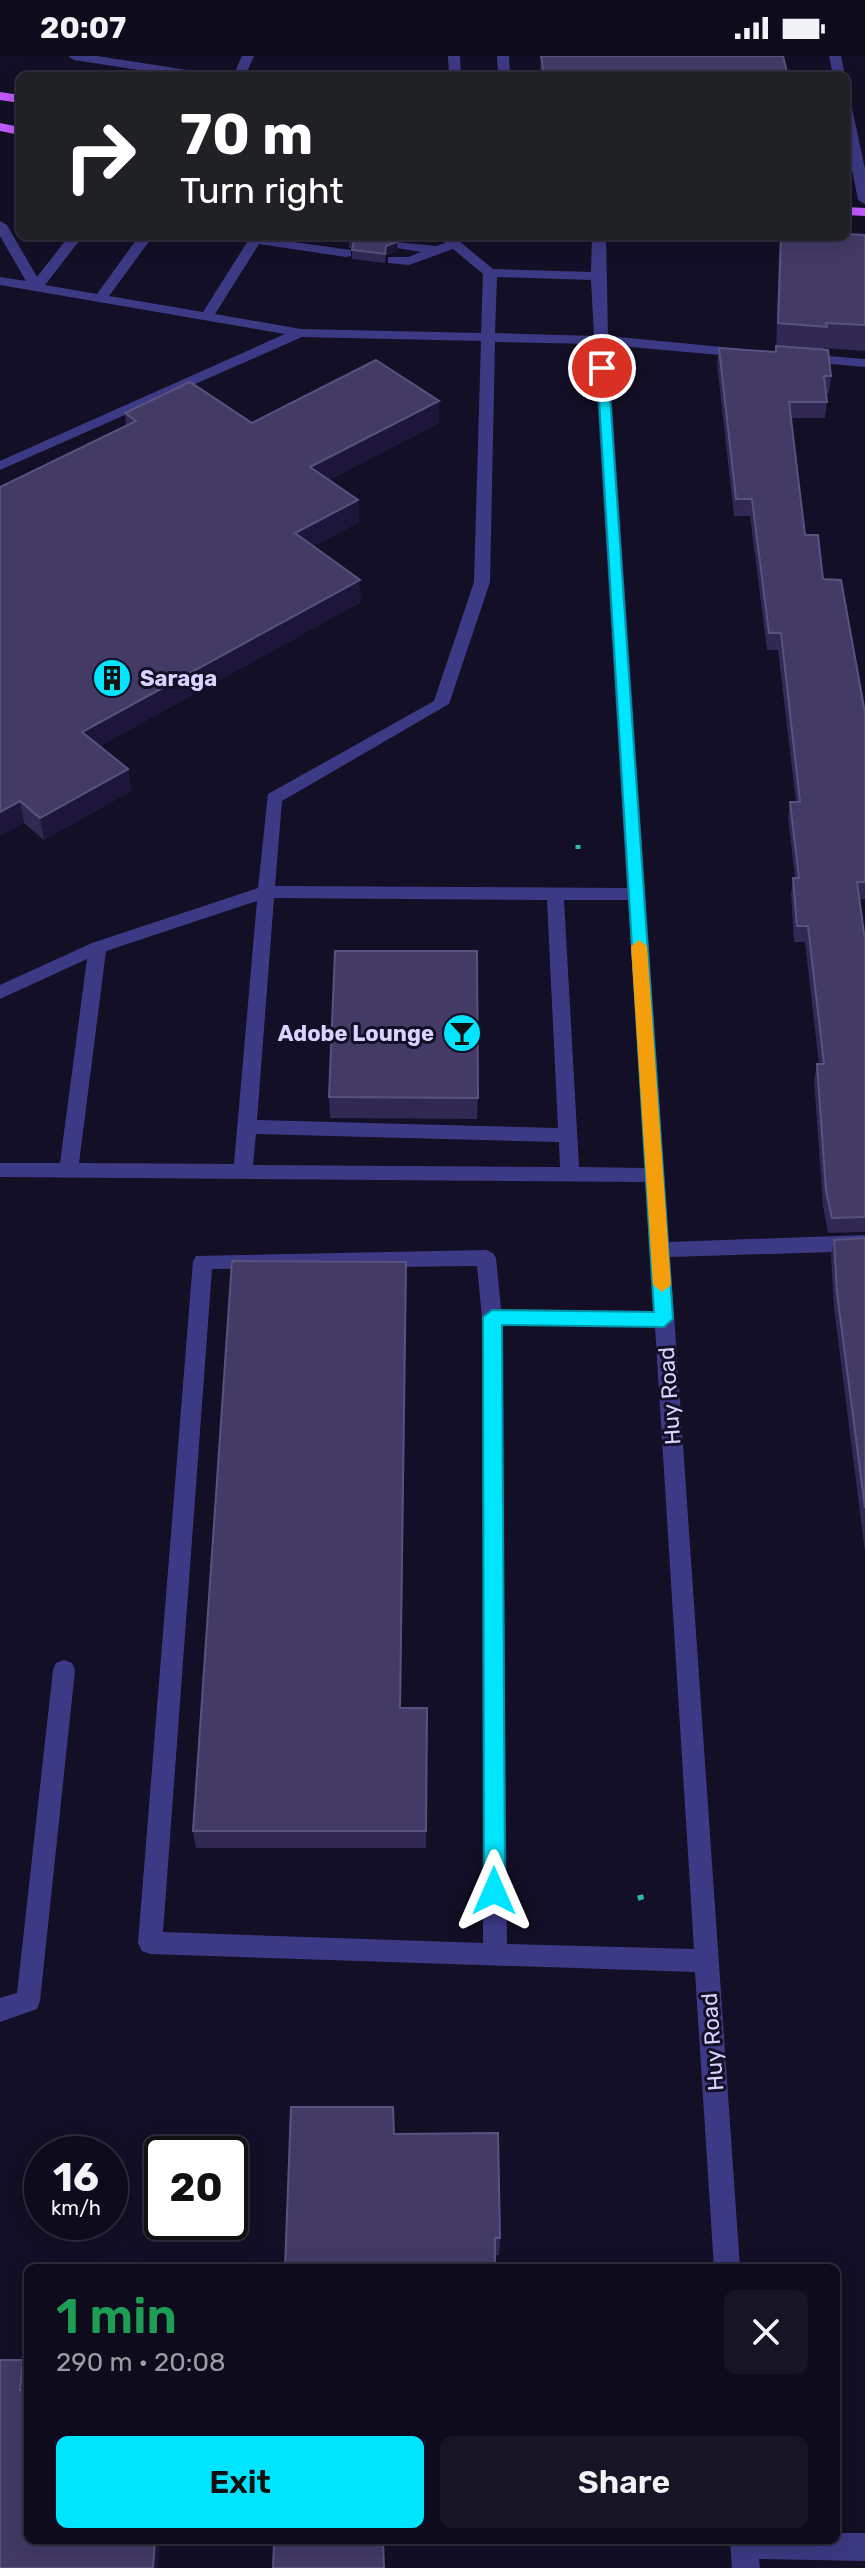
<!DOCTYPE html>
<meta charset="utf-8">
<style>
body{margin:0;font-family:Rubik,sans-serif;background:#171425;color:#f1f3f6;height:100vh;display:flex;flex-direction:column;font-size:30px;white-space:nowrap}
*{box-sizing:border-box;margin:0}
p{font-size:26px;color:#9b9ba3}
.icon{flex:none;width:44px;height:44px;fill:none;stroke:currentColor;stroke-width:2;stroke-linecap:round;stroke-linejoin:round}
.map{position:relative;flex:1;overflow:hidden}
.side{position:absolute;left:24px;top:2208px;width:816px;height:280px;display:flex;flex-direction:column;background:#0e0b1c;border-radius:12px;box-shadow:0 4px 20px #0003,0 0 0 2px #2e2b3b}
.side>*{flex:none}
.hud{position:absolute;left:16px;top:16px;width:834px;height:168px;border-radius:12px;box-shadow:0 4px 20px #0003,0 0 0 2px #2e2b3b;background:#202124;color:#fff;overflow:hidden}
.speed{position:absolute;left:24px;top:2080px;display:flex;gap:16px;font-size:40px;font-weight:700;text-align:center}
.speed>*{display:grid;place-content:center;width:104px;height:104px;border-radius:50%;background:#0e0b1c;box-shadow:0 4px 20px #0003,0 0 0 2px #2e2b3b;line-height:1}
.speed small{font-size:20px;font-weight:400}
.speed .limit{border:4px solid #111;border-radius:12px;background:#fff;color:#111}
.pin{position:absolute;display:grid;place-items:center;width:68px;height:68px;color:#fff;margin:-34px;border:4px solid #fff;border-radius:50%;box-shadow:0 2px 8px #0007}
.me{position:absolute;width:88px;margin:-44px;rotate:0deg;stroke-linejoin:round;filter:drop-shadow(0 0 6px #0008)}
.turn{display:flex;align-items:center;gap:28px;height:168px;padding:0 32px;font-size:36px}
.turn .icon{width:104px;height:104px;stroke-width:2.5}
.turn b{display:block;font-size:56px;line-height:68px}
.round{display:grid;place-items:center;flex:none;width:84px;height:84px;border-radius:12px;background:#171425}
.head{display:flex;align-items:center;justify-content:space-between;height:136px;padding:0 32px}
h1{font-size:48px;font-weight:600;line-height:60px;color:#1e9e55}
.button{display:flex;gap:16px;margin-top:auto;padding:16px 32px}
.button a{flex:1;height:92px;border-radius:12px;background:#00e5ff;color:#111;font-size:32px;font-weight:600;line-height:92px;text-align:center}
.button a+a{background:#171425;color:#f1f3f6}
.status{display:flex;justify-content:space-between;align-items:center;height:56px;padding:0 40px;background:#0e0b1c;direction:ltr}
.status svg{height:22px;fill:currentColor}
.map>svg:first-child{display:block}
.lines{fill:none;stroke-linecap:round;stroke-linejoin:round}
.path-far1{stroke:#2fb8b0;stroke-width:5;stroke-dasharray:4 6;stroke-linecap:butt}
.path{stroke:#2fb8b0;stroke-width:6;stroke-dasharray:5 7;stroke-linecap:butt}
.minor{fill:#3d3a85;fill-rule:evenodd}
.major{fill:#c25bff;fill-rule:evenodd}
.wall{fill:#312854}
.shaded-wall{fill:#1d163a}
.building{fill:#433a66;stroke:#5a527e;stroke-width:2}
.route{fill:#00e5ff;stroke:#0095a6;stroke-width:2}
.slow{fill:#f59e0b}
.labels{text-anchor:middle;stroke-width:6;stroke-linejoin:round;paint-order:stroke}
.poi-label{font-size:22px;font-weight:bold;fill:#d9d4ff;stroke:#130f26;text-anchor:start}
.street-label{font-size:22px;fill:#d9d4ff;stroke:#130f26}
</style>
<div class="status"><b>20:07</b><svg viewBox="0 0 49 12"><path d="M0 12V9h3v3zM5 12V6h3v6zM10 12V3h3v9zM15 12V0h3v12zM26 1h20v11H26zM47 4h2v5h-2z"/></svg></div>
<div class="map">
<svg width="865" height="2512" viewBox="0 0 865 2512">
<rect width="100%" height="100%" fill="#130f26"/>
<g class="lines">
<!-- path-far1 -->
<path class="path-far1" d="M578,789V798"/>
<!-- path -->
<path class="path" d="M640,1839L642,1846"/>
<!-- minor -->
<path class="minor" d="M68,0H97L200,16L206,20H177L74,4Z
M242,0H254L245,20H233Z
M448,0H460L461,20H449Z
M497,0H509L510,20H498Z
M829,0H841L845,20H833Z
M846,48L852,52L865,113V148L858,144L846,83Z
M0,165L7,169L37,221L69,180H83L45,229L97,238L139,180H153L109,240L203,256L251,180L351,194V200L346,201L259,188L215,258L301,273L481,277L483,218L453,193L409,209L388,207V201H408L421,196L396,192V186L436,190L445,187L438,180H453L493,213L591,216L592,180H606L608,280L743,293L750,297L743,301L608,289L669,1186L865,1179V1195L670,1201L740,2212H714L695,1916L150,1898L142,1895L138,1887L193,1205L196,1200L486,1194L493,1197L496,1202L501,1253L654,1255L645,1126L0,1121V1107H60L87,903L0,943V929L92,887L258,832L268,738L434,645L474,526L481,285L302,281L0,414V405L285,278L0,229V221L26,225L0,180ZM497,221L591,224L594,280L495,277ZM495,286L594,288L627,832L275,830L282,745L449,648L490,526ZM274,842L547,844L558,1072L257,1064ZM564,844H628L645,1112L579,1111ZM257,845L234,1108L79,1107L106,895ZM256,1078L559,1086L560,1111L253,1109ZM477,1210L482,1261L483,1887L163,1876L212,1213ZM502,1269L655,1271L694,1893L507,1888Z
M333,180H359L361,182L354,186Z
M803,298L865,303V311L798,305V299Z
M64,1604L72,1607L75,1614L40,1945L37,1953L0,1966V1942L17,1937L53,1614L56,1607Z
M836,2477H865V2505L759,2503L760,2512H732L730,2484H836Z"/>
<!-- major -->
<path class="major" d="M0,36L20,39V47L0,44Z
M0,67L20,71V79L0,75Z
M846,151L865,152V160L846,159Z"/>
</g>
<!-- wall -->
<path class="wall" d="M541,0L788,20H540Z
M865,179V295L824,292L831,320L829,337H826L827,346L825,362H791L805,479L823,523L865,657V843H859L865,884V1176L828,1177L823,1150L814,1024L817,1008H819L805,886H794L791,838L793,822H795L788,762L790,746H796L778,594H767L750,460H734L717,308L719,292L776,296L779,199L781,180Z
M352,180H406L404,184H394L398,195L386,199L385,207L352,203V193L349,191V182Z
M439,345V367L329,424L358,444L359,466L314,490L361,546L100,690L128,713L131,735L44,784L24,767L0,780L126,369L125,357L252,367Z
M329,1041L478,1042L477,1063L330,1062Z
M865,1182V1496L834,1252L831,1199L834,1184Z
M406,1226L401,1652H427L426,1792H196L193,1775Z
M394,2078L500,2182L499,2199H495Z"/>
<!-- shaded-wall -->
<path class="shaded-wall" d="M393,180L394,188L397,186L398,195L386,199L385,207L386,190Z
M439,345V367L311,433L310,411Z
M358,444L359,466L297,500L295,477Z
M360,524L361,546L86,698L82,676Z
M128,713L131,735L44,784L40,762Z
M20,745L24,767L0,780V756Z
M23,2304L28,2315L26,2346L20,2334Z
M155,2484H160L158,2512H153Z"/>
<!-- building -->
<path class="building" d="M541,0H783L788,20H544Z
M846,178L865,179V269L826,267L827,271L778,267L781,180H846Z
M352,180H393V183L397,186L386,190L385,198L352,194L354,185L349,182Z
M776,290L828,294L831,320H824L827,346H789L805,479H818L823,523L841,524L865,657V826H857L865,884V1161L832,1162L826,1135L817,1008H824L808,870H797L793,822H799L790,746H800L781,577H769L752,443H736L719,292L776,296Z
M376,304L439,345L310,411L358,444L295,477L360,524L82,676L128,713L40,762L20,745L0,756V431L136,365L125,357L190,326L252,367Z
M335,895H477L478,1042L329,1041Z
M865,1182V1452L837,1237L834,1184Z
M232,1205L406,1206L400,1652H427L426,1775H193Z
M291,2051H393L394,2078L498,2077L500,2182H495V2212H285Z
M0,2304H23L20,2334H28V2484H155L153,2512H0Z
M383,2486L384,2512H273L274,2488Z"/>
<!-- route -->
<path class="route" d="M597,309L608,312L673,1263L664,1271L502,1269L505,1835L502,1842L494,1845L487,1842L484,1835L483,1261L492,1254L654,1256Z"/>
<!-- slow -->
<path class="slow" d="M639,884L647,890L671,1229L662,1236L653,1229L631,890Z"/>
<!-- icons -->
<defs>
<g id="building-disc" transform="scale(2)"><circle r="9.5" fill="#00e5ff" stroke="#130f26"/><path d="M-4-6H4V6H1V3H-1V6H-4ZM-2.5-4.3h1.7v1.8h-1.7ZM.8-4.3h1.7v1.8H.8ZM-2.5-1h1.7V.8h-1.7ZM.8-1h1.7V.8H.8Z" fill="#111"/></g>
<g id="bar-disc" transform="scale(2)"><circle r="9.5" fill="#00e5ff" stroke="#130f26"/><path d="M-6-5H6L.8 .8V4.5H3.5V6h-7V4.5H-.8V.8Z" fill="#111"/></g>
</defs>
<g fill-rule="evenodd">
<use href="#building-disc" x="112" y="622"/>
<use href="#bar-disc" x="462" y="977"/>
</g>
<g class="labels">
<!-- poi labels -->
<g class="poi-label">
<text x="140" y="630">Saraga</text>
<text x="434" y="985" text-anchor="end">Adobe Lounge</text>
</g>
<!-- street labels -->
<g class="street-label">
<text transform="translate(669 1340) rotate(-94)" y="8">Huy Road</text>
<text transform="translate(712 1986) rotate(-94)" y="8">Huy Road</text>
</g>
</g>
</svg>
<div class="speed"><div>16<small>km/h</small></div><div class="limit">20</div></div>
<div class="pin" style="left:602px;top:312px;background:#d93025"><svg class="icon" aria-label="arrive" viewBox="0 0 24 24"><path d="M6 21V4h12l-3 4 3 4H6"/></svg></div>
<svg class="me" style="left:494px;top:1835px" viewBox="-20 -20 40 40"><path d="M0-17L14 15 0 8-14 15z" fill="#00e5ff" stroke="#fff" stroke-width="4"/></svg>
<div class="hud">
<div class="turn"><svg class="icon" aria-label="right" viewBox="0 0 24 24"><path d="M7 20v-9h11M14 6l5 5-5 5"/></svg><div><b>70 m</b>Turn right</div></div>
</div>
<section class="side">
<div class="head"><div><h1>1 min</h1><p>290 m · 20:08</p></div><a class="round"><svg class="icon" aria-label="close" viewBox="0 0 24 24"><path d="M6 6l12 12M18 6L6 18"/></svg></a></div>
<div class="button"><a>Exit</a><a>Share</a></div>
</section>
</div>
